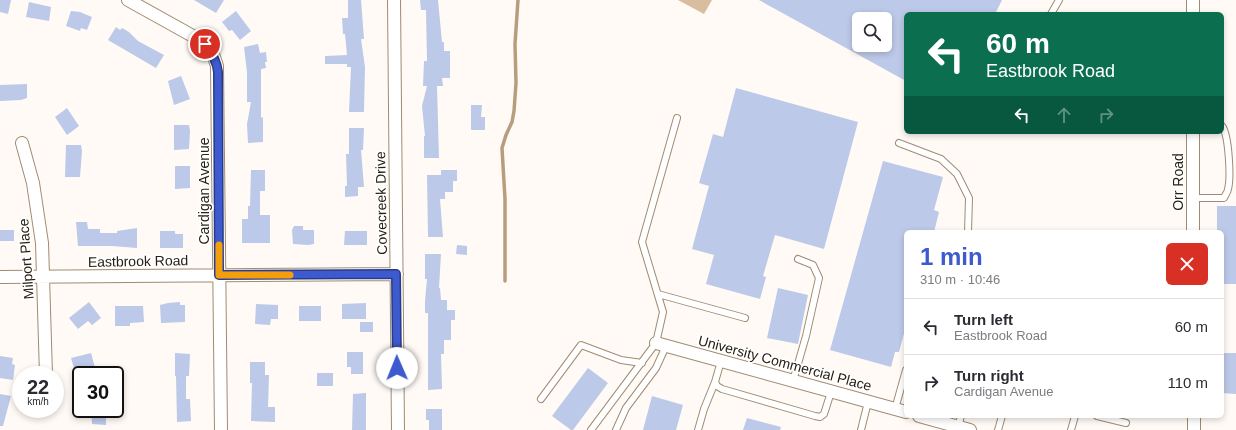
<!DOCTYPE html>
<meta charset="utf-8">
<style>
body{margin:0;font-family:Helvetica,sans-serif;background:#f2f2f3;color:#2b2b33;height:100vh;display:flex;flex-direction:column;font-size:15px;white-space:nowrap}
*{box-sizing:border-box;margin:0}
p{font-size:13px;color:#7c7c81}
.icon{flex:none;width:22px;height:22px;fill:none;stroke:currentColor;stroke-width:2;stroke-linecap:round;stroke-linejoin:round}
.map{position:relative;flex:1;overflow:hidden}
.drawer{position:absolute;left:904px;top:230px;width:320px;height:188px;display:flex;flex-direction:column;background:#fff;border-radius:6px;box-shadow:0 2px 6px #0003}
.drawer>*{flex:none}
.banner{position:absolute;left:904px;top:12px;width:320px;height:122px;border-radius:6px;box-shadow:0 2px 6px #0003;background:#0b6e4f;color:#fff;overflow:hidden}
.tools{position:absolute;left:852px;top:12px;display:grid;gap:8px}
.tools a{display:grid;place-items:center;width:40px;height:40px;border-radius:6px;background:#fff;box-shadow:0 2px 6px #0003;font-size:20px}
.speed{position:absolute;left:12px;top:366px;display:flex;gap:8px;font-size:20px;font-weight:700;text-align:center}
.speed>*{display:grid;place-content:center;width:52px;height:52px;border-radius:50%;background:#fff;box-shadow:0 2px 6px #0003;line-height:1}
.speed small{font-size:10px;font-weight:400}
.speed .limit{border:2px solid #111;border-radius:6px;background:#fff;color:#111}
.pin{position:absolute;display:grid;place-items:center;width:34px;height:34px;color:#fff;margin:-17px;border:2px solid #fff;border-radius:50%;box-shadow:0 1px 4px #0007}
.me{position:absolute;width:44px;margin:-22px;rotate:359deg;stroke-linejoin:round;filter:drop-shadow(0 0 3px #0008)}
.turn{display:flex;align-items:center;gap:14px;height:84px;padding:0 16px;font-size:18px}
.turn .icon{width:52px;height:52px;stroke-width:2.5}
.turn b{display:block;font-size:28px;line-height:34px}
.lanes{display:flex;align-items:center;height:38px;padding:0 16px;background:#0003;justify-content:center;gap:20px;direction:ltr}
.lanes .off{opacity:.35}
.round{display:grid;place-items:center;flex:none;width:42px;height:42px;border-radius:6px;background:#f2f2f3}
.summary{display:flex;align-items:center;justify-content:space-between;height:68px;padding:0 16px}
h1{font-size:24px;font-weight:800;line-height:30px;color:#3d5bce}
ul{padding:0;list-style:none}
li{display:flex;align-items:center;gap:12px;height:56px;padding:0 16px;border-top:1px solid #e1e1e2}
li div{flex:1}
li b{display:block;font-size:15px}
li em{font-style:normal}
.map>svg:first-child{display:block}
.forest{fill:#d8bd9e}
.lines{fill:none;stroke-linecap:round;stroke-linejoin:round}
.stream{stroke:#b79d7e;stroke-width:3.5}
.building{fill:#bdc9e8;fill-rule:evenodd}
.lane-casing{stroke:#a08b71;stroke-width:8}
.street-casing{stroke:#a08b71;stroke-width:14}
.lane{stroke:#fff;stroke-width:6}
.street{stroke:#fff;stroke-width:12}
.route-casing{stroke:#283b86;stroke-width:10}
.route{stroke:#3d5bce;stroke-width:7}
.slow{stroke:#f59e0b;stroke-width:7}
.labels{text-anchor:middle;stroke-width:3.5;stroke-linejoin:round;paint-order:stroke}
.street-label{font-size:14px;fill:#282015;stroke:#fff}
</style>
<div class="map">
<svg width="1236" height="430" viewBox="0 0 1236 430">
<rect width="100%" height="100%" fill="#fffaf5"/>
<!-- forest -->
<path class="forest" d="M678,0H712L704,14Z"/>
<g class="lines">
<!-- stream -->
<path class="stream" d="M505,281V199L502,148L506,135L512,122L514,111L516,83L515,44L518,0"/>
</g>
<!-- building -->
<path class="building" d="M0,0H11L8,14L0,12Z
M194,0H224L216,13Z
M348,0H361L364,39H361L365,67L364,112H349L351,67H347V64H325V56L347,55L345,34H343L342,18H348Z
M420,0H438L442,42H444V51H450V78H442L443,86H437L439,158H424V136H425L422,106L427,86H423L424,61H427L426,10H421Z
M759,0H1002L995,14H906V81ZM859,19H885V45H859Z
M29,2L51,7L49,21L26,17Z
M71,11L80,12L92,17L87,30L81,28L80,31L66,26Z
M236,11L251,31L240,40L232,30L229,31L222,22Z
M116,27L120,30L122,28L129,32L138,41L164,55L156,68L108,40Z
M258,44L260,53L266,52L267,62H265L266,68L261,69V118L263,117V142L248,143L247,124L251,102H247V72L244,47Z
M181,76L190,99L174,105L168,81Z
M27,84V98L21,100L0,101V85Z
M736,88L858,122L824,249L775,235L763,276L766,277L760,299L706,284L714,255L692,249L709,186L699,183L713,134L723,137Z
M471,105H482L481,117H485V130H471Z
M67,108L79,126L67,135L55,117Z
M174,125H189L190,131L189,149L174,150Z
M349,128H364L363,150H361L364,187H358V196L345,197V186H347L346,154H349Z
M66,145H81L82,151L80,177H65Z
M883,161L943,177L934,210L939,212L934,232H906V326L899,352H895L891,367L830,350Z
M175,166H190V188L175,189Z
M251,170H265V191H260V215H270V243H242V219H248V206H250Z
M441,170H457V181H453V192H445V199H440L443,237H428L427,175H441Z
M1217,206H1236V284H1222V232H1217Z
M76,222H87L88,229H100V233H117V231L137,228V248L112,246H78Z
M294,226H303V230H314V244L308,245L293,244L292,230Z
M0,230H14V241H0Z
M160,231H175V234H183V248H160Z
M345,231H367V245H344Z
M457,245L467,246V255L456,254Z
M425,254H441L439,288H440L441,300H447V310H455V320H451V340H444V354H441L442,389L428,390V313H425V301L427,279H425Z
M778,288L808,295L798,344L767,338Z
M89,302L101,318L92,325L88,321L78,329L69,318Z
M180,302V305H185V322L161,323L160,305L168,303Z
M366,303V319H342V304Z
M256,304L278,305V319H271L270,325L255,324Z
M115,306H143L144,322L130,323V326H115Z
M299,306H321V321H299Z
M360,322H373V332H360Z
M347,352H363V374H351V367H347Z
M91,353L97,375H76L71,358Z
M175,353L190,354L189,376H186V399H190L191,421L177,422L176,376H175Z
M1223,353H1236V394L1222,393Z
M0,356L13,358L12,364L15,365L13,380L0,378Z
M250,362H265V375H269L268,407H275V422L251,421L252,383H250Z
M588,368L608,383L573,430H571L552,416Z
M317,373H333V386H317Z
M366,393V430H352L353,394Z
M0,394L11,396L3,426H0Z
M652,396L683,405L676,430H643Z
M91,409H106V425L92,424Z
M426,409H442V430H429V420H426Z
M747,418L781,427L780,430H743Z"/>
<g class="lines">
<!-- lane casing -->
<g class="lane-casing">
<path id="lane" d="M1051,14L1059,0
M899,143L941,159L957,174L969,198L968,232
M1193,198H1224C1225,195 1228,192 1228,189C1231,178 1229,135 1222,126
M658,294L745,318
M721,361L715,382L717,386L722,389L815,416L820,417L824,414L831,392
M793,381L806,336L819,278L813,265L798,259
M541,399L581,345L621,360L642,363
M895,409L906,370
M1097,416L1126,423
M958,427L961,416
M591,430L656,343L663,312L642,242L677,118
M616,430L626,408L656,368L666,346
M698,430L704,409L715,382
M861,430L868,402
M998,430L1002,416
M1071,430L1075,416"/>
</g>
<!-- street casing -->
<g class="street-casing">
<path id="street" d="M128,0L200,40L213,54L217,66L221,430
M394,0L398,430
M1193,0V14
M1193,132V232
M22,143L33,183L42,243L46,375
M0,277L397,274
M656,343L906,412
M919,416L970,430
M1194,416V430"/>
</g>
<!-- lane -->
<use href="#lane" class="lane"/>
<!-- street -->
<use href="#street" class="street"/>
</g>
<g class="lines">
<!-- route casing -->
<g class="route-casing">
<path id="route" d="M205,44C212,53 217,61 218,72L219,275L396,274L397,368"/>
</g>
<!-- route -->
<use href="#route" class="route"/>
<!-- slow -->
<path class="slow" d="M219,245V275H290"/>
</g>
<g class="labels">
<!-- street labels -->
<g class="street-label">
<text transform="translate(1178 182) rotate(-90)" y="5">Orr Road</text>
<text transform="translate(204 191) rotate(-90)" y="5">Cardigan Avenue</text>
<text transform="translate(381 203) rotate(-91)" y="5">Covecreek Drive</text>
<text transform="translate(26 259) rotate(-94)" y="5">Milport Place</text>
<text transform="translate(138 261) rotate(-1)" y="5">Eastbrook Road</text>
<text transform="translate(785 363) rotate(15)" y="5">University Commercial Place</text>
</g>
</g>
</svg>
<div class="tools">
<a><svg class="icon" aria-label="search" viewBox="0 0 24 24"><circle cx="10" cy="10" r="6"/><path d="M15 15l6 6"/></svg></a>
</div>
<div class="speed"><div>22<small>km/h</small></div><div class="limit">30</div></div>
<div class="pin" style="left:205px;top:44px;background:#d93025"><svg class="icon" aria-label="arrive" viewBox="0 0 24 24"><path d="M6 21V4h12l-3 4 3 4H6"/></svg></div>
<svg class="me" style="left:397px;top:368px" viewBox="-20 -20 40 40"><circle r="19" fill="#fff"/><path d="M0-13L10 11 0 6-10 11z" fill="#3d5bce"/></svg>
<div class="banner">
<div class="turn"><svg class="icon" aria-label="left" viewBox="0 0 24 24"><path d="M17 20v-9H6M10 6l-5 5 5 5"/></svg><div><b>60 m</b>Eastbrook Road</div></div>
<div class="lanes"><svg class="icon" aria-label="left" viewBox="0 0 24 24"><path d="M17 20v-9H6M10 6l-5 5 5 5"/></svg><svg class="icon off" aria-label="ahead" viewBox="0 0 24 24"><path d="M12 20V5M6 11l6-6 6 6"/></svg><svg class="icon off" aria-label="right" viewBox="0 0 24 24"><path d="M7 20v-9h11M14 6l5 5-5 5"/></svg></div>
</div>
<section class="drawer">
<div class="summary"><div><h1>1 min</h1><p>310 m · 10:46</p></div><a class="round" style="background:#d93025;color:#fff"><svg class="icon" aria-label="close" viewBox="0 0 24 24"><path d="M6 6l12 12M18 6L6 18"/></svg></a></div>
<ul>
<li><svg class="icon" aria-label="left" viewBox="0 0 24 24"><path d="M17 20v-9H6M10 6l-5 5 5 5"/></svg><div><b>Turn left</b><p>Eastbrook Road</p></div><em>60 m</em></li>
<li><svg class="icon" aria-label="right" viewBox="0 0 24 24"><path d="M7 20v-9h11M14 6l5 5-5 5"/></svg><div><b>Turn right</b><p>Cardigan Avenue</p></div><em>110 m</em></li>
</ul>
</section>
</div>
